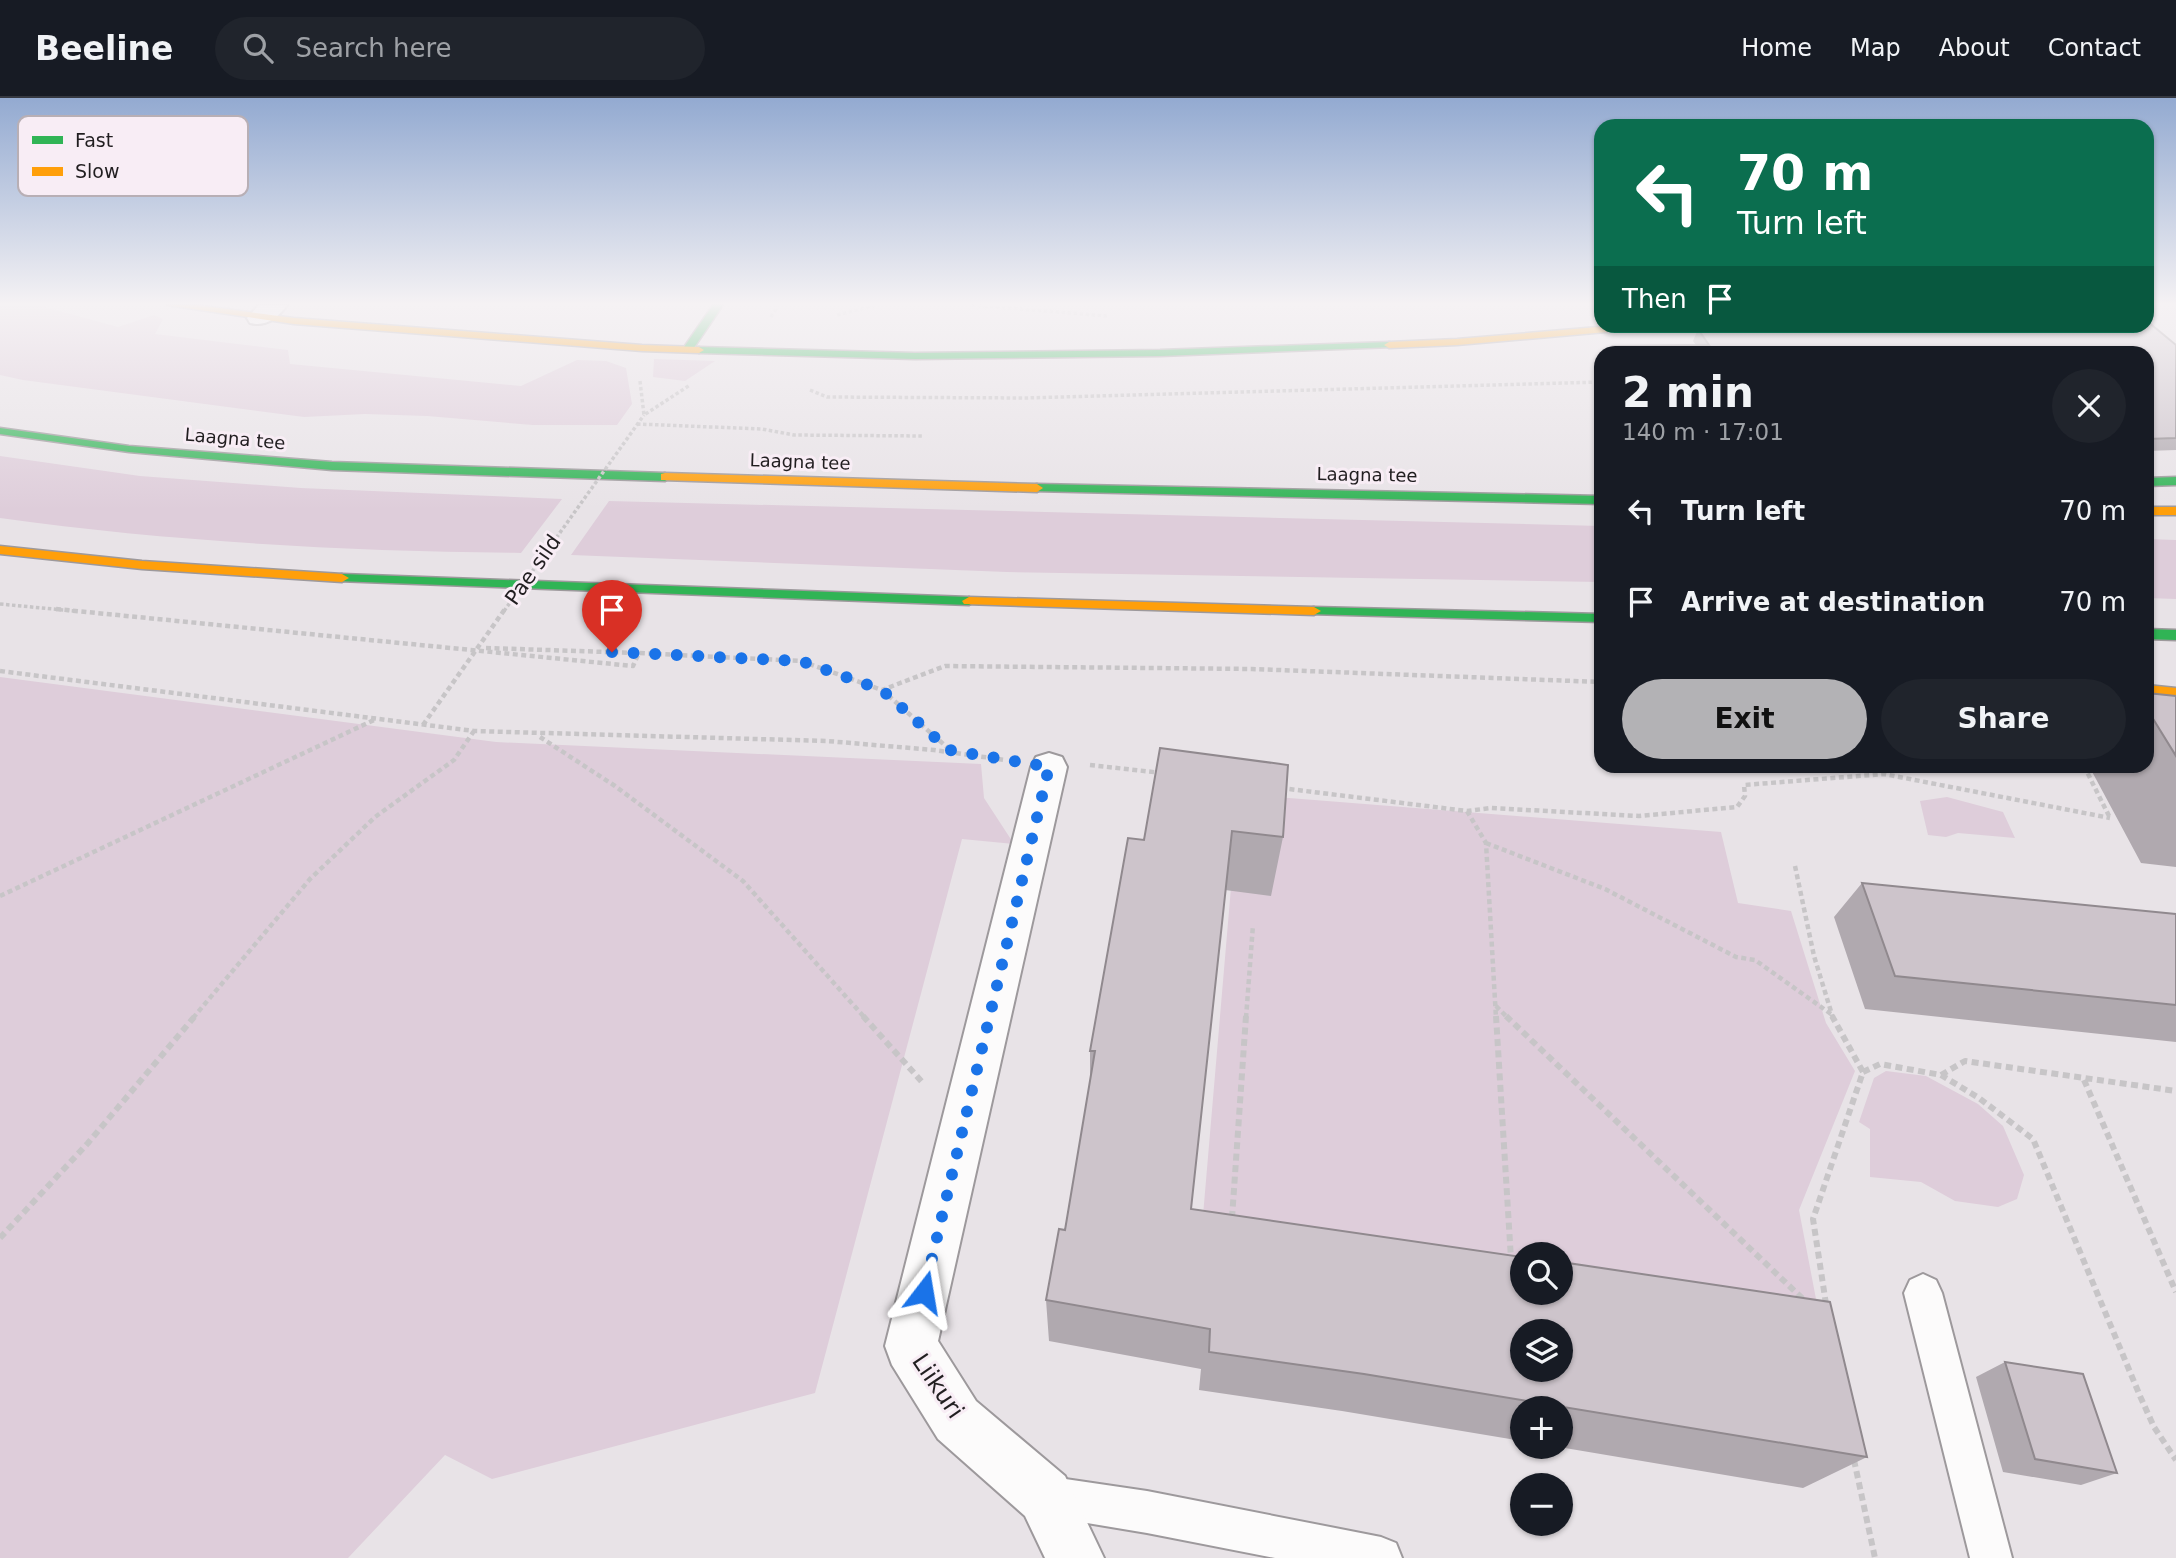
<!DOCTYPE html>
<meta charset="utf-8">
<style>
body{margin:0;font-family:"DejaVu Sans",sans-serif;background:#20242c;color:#f1f3f6;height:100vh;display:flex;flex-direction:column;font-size:26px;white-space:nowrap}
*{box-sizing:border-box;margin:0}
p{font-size:23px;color:#9ea1a6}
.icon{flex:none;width:38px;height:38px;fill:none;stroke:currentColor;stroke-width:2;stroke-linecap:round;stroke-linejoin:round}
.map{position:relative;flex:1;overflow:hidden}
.drawer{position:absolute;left:1594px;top:248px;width:560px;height:427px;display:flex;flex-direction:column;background:#171b24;border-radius:21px;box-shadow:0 2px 5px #0004}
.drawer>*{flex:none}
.top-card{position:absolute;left:1594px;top:21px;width:560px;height:214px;border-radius:21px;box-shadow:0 2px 5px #0004;background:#0b6e4f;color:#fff;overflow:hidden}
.controls{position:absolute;left:1510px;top:1144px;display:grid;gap:14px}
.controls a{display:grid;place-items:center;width:63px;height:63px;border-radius:50%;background:#171b24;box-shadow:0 2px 5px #0004;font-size:35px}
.pin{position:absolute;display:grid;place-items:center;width:60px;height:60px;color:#fff;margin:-72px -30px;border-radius:50% 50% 50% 0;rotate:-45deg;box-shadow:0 0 7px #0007}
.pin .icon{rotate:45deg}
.me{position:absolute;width:77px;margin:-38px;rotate:14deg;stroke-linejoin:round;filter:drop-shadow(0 0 5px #0008)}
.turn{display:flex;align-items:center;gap:24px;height:147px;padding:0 28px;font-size:32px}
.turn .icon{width:91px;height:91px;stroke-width:2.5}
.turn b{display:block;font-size:49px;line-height:60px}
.then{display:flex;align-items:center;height:66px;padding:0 28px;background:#0003;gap:14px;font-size:26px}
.round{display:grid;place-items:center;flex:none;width:74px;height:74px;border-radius:37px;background:#20242c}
.head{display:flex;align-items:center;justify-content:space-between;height:119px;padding:0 28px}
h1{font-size:42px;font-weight:700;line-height:52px}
.button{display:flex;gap:14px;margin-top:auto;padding:14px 28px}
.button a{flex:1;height:80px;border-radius:42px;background:#b3b2b5;color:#111;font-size:28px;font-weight:700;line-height:80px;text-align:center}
.button a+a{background:#20242c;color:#f1f3f6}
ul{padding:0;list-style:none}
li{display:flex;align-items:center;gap:21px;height:91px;padding:0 28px}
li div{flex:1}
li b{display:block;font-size:26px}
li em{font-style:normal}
header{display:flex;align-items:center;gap:42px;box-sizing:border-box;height:98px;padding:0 35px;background:#171b24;border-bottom:2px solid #363941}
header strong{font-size:33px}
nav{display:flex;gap:38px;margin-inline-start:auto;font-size:24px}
.search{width:490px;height:63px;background:#20242c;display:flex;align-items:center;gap:18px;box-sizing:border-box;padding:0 24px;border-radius:38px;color:#9ea1a6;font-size:26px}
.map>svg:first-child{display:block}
.green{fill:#decdda}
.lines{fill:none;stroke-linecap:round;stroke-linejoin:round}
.lane-casing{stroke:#9d999c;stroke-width:4}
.street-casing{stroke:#9d999c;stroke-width:4}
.fast-casing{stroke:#9d999c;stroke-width:3}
.slow-casing{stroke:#9d999c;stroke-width:3}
.path-far2{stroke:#c7c5c7;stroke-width:3.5;stroke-dasharray:3.5 2.5;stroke-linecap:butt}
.path-far1{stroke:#c7c5c7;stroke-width:4.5;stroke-dasharray:5 3.5;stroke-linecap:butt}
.path{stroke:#c7c5c7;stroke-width:6;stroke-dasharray:7 4.5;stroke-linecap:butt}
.lane{fill:#fcfbfb;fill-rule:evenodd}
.street{fill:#fcfbfb;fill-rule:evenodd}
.fast{fill:#30b455;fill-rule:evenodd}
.slow{fill:#ff9f0a;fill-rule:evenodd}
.path-bridge-far1{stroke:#c7c5c7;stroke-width:3.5;stroke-dasharray:3.5 2.5;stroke-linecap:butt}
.path-bridge{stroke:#c7c5c7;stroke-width:4.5;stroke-dasharray:5 3.5;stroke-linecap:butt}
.wall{fill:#b0a9af}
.building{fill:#cdc4cb;stroke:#90898e;stroke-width:2;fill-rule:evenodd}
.route{stroke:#1a73e8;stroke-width:12;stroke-dasharray:0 21.6}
.labels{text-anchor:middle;stroke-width:6;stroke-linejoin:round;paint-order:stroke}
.far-street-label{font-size:18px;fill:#211e20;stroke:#f8edf5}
.street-label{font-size:21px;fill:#211e20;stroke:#f8edf5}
.near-street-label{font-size:24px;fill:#211e20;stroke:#f8edf5}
.key{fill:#f8edf5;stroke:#b8afb5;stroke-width:2}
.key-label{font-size:19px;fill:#211e20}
</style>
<header>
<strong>Beeline</strong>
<div class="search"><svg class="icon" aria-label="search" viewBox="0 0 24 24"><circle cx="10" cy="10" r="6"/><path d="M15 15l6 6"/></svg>Search here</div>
<nav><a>Home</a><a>Map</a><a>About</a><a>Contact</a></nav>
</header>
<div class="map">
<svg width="2176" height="1460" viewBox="0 0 2176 1460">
<rect width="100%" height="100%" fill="#e8e3e7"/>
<!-- green -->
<path class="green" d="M0,207H37L118,229L154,217L163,221L155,236L288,252L290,266L521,288L577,262L606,263L626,270L632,306L617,327H533L427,318L365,316L304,319L23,282L0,277Z
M654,261L715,263L685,283L653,279Z
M0,358L140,378L301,390L562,401L521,455C347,453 172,444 0,420Z
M609,403L1601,428V484L1007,474L571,457Z
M2147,441L2176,442V501L2147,500Z
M0,579L496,644L981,666L984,700L1014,746L962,741L815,1295L492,1381L445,1357L348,1460H0Z
M1239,696L1721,734L1738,805L1791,813L1826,925L1855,973L1799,1112L1816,1201L1793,1208L1561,1182V1157H1522V1177L1201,1141Z
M1947,699L2003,714L2015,740L1958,735L1946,739L1928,737L1920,703Z
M1886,973L1926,978L1978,1006L2003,1028L2024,1077L2017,1101L1998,1109L1955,1103L1921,1084L1870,1079V1031L1859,1024L1874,980Z"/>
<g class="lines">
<!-- lane casing -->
<g class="lane-casing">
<path id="lane" d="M1793,228H1912L1903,233H1802Z
M1923,1176L1936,1182L1942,1195L2012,1460H1970L1904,1195L1910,1182Z
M1045,1378L1147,1393L1381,1439L1396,1445L1402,1460H1275L1147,1435L1045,1418L1031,1412L1025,1398L1031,1384Z"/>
</g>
<!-- street casing -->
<g class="street-casing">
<path id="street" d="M259,207H287C278,220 266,229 250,225L247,220Z
M1049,655L1062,659L1067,669L938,1243L976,1303L1065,1378L1104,1460H1045L1025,1418L938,1341L892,1267L885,1248L1031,669L1036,659Z"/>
</g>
<!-- fast casing -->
<g class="fast-casing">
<path id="fast" d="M713,207H723L691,254H683L682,252Z
M1389,244L1393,245V249L1160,258L915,261L699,255L694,252L699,249L915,255L1160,252Z
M0,330L129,348L332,364L665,375L671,379L665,383L332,372L129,354L0,336Z
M2176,379V387L2147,388V380Z
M1037,386L1601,398V406L1033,393V387Z
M342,476L969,499L976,503L969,507L337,483V477Z
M1314,509L1601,516V524L1309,516V510Z
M2147,531L2176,532V542L2147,541Z"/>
</g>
<!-- slow casing -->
<g class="slow-casing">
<path id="slow" d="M167,207H197L294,220L642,247L699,249L704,252L699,255L642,253L294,226Z
M1610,228H1645L1640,231L1457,247L1389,250L1384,247L1389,244L1457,241Z
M665,375L1037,386L1043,390L1037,394L661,382V376Z
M2147,409H2176V417H2147Z
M0,448L142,463L342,476L349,480L342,484L142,471L0,456Z
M969,499L1314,509L1321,513L1314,517L964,506L962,503Z
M2147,587L2176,590V600L2147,597Z"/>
</g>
<!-- path-far2 -->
<path class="path-far2" d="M972,207L1107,218
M837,217L877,207
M771,219L778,207
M640,283L644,317L690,287
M810,292L827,299L1026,300L1601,284
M637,326L762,331L794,337L923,338
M0,506L74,513"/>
<!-- path-far1 -->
<path class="path-far1" d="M56,511L633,568L639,555L801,563L882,592L945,568L1252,571L1601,584
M486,550L638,555
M0,573L474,633L827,643L934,652L1005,662
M882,592L949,651
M540,639L615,688L743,783L865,920
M1090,667L1162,675
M2084,668L2110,720
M1281,690L1467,713L1491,710L1639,718L1737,709L1745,698L1744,687L1884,676L2110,720
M1467,713L1486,745L1496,920
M1486,745L1605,791L1736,859L1755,862L1831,916
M1795,768L1814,858L1833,920
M0,798L374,622
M1496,908L1508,920
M193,920L310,781L375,719L454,662L474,633
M1246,920L1253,827"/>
<!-- path -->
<path class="path" d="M863,918L923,985
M1496,918L1511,1161
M1506,918L1804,1202
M1863,974L1880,966L1941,977L1979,1000L2033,1041L2140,1298L2154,1329L2176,1362
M1941,977L1965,963L2176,993
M2084,982L2176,1194
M1232,1120L1246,918
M0,1140L88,1045L195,918
M1826,1206L1813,1121L1863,974L1832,918
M1854,1362L1875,1460"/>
<!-- lane -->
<use href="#lane" class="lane"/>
<!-- street -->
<use href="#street" class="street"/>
<!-- fast -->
<use href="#fast" class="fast"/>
<!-- slow -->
<use href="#slow" class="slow"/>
<!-- path-bridge-far1 -->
<path class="path-bridge-far1" d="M504,513L644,317"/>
<!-- path-bridge -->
<path class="path-bridge" d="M423,627L505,511"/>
</g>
<!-- wall -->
<path class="wall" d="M2099,230L2176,247V352L2147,353V256H1611L1613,248L1696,247L1693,243L1698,231Z
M2147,595L2176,598V769L2141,765L2089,668H2147Z
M1160,650L1283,739L1271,798L1225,792L1191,1111L1867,1359L1803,1390L1559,1349H1561V1311H1522V1343L1342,1313L1199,1292L1201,1271L1049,1243L1046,1202L1065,1132L1090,984V953L1144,742Z
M1862,785L2176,816V944L1865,911L1834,819Z
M2005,1264L2117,1375L2081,1387L2003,1374L1976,1279Z"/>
<!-- building -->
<path class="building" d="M2147,223L2176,247V340L2147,341V256H1618L1613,248L1709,247L1698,231L1856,228H2095L2099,230L2103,228H2147Z
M2147,595L2176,598V658L2147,611Z
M1160,650L1288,667L1283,739L1232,733L1191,1111L1522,1159V1195H1561V1164L1830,1204L1867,1359L1364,1276L1209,1254L1210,1231L1046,1202L1059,1131L1065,1132L1095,953H1090L1128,740L1144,742ZM1522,1234H1561V1272H1522Z
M1862,785L2176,816V907L1895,878Z
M2005,1264L2083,1276L2117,1375L2035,1361Z"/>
<!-- sky -->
<linearGradient id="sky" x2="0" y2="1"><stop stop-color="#93aad1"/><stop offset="0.5" stop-color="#f5f2f4"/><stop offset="1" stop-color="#f5f2f4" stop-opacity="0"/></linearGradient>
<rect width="2176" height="412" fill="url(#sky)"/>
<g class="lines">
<!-- route -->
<path class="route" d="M612,554L801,563L882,592L949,652L1049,669L924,1194"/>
</g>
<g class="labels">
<!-- far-street labels -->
<g class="far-street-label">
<text transform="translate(235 341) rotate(5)" y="6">Laagna tee</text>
<text transform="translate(800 364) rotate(2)" y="6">Laagna tee</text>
<text transform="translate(1367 377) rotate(1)" y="6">Laagna tee</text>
</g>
<!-- street labels -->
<g class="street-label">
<text transform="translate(533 472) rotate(-55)" y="7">Pae sild</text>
</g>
<!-- near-street labels -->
<g class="near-street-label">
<text transform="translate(938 1288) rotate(56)" y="8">Liikuri</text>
</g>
</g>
<!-- legend -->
<rect x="18" y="18" width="230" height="80" rx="10" class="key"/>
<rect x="32" y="38" width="31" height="8" fill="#30b455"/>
<rect x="32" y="69" width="31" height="9" fill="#ff9f0a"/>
<g class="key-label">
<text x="75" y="49">Fast</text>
<text x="75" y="80">Slow</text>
</g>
</svg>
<div class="controls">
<a><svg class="icon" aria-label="search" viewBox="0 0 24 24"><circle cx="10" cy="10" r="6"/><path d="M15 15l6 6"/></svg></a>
<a><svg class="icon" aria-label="layers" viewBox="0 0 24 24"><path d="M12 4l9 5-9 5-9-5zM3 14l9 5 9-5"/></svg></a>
<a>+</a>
<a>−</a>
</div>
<div class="pin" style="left:612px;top:554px;background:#d93025"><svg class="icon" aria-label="arrive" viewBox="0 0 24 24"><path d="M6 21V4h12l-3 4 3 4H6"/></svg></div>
<svg class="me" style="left:924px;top:1194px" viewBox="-20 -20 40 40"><path d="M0-17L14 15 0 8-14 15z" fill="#1a73e8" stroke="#fff" stroke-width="4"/></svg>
<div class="top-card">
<div class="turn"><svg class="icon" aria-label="left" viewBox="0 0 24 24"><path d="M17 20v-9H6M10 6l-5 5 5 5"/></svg><div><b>70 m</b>Turn left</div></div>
<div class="then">Then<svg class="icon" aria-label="arrive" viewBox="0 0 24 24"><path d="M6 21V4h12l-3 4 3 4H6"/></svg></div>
</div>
<section class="drawer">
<div class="head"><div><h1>2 min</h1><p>140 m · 17:01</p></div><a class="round"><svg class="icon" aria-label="close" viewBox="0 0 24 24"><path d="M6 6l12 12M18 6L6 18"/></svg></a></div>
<ul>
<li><svg class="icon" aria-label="left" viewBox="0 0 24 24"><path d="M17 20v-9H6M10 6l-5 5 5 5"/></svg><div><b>Turn left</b></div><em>70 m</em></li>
<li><svg class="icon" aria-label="arrive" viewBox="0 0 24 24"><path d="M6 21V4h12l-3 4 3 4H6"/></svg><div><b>Arrive at destination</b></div><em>70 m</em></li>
</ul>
<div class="button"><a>Exit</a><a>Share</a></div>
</section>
</div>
